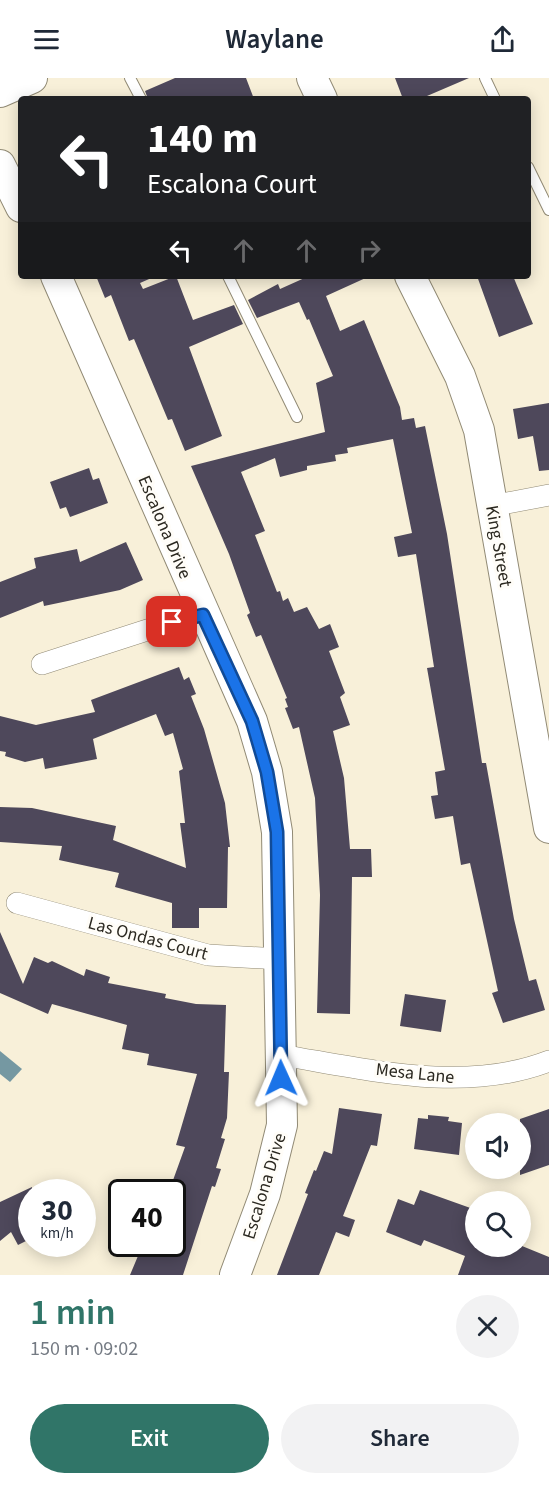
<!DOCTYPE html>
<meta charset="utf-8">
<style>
body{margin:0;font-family:"Source Sans 3",sans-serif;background:#f2f2f3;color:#1f2937;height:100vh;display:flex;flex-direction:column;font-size:22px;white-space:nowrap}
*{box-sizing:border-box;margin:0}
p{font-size:20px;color:#747a83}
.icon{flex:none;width:33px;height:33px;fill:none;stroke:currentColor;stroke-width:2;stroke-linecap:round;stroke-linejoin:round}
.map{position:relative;height:1197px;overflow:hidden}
.side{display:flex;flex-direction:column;background:#fff;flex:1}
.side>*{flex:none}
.guide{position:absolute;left:18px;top:18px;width:513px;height:183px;border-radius:6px;box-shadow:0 3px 15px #0003;background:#202124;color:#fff;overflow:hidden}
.fabs{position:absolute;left:465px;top:1035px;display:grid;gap:12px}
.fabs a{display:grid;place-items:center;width:66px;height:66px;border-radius:50%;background:#fff;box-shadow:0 3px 15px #0003;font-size:30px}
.speed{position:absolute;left:18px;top:1101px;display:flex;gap:12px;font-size:30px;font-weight:700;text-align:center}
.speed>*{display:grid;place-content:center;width:78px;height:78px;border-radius:50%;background:#fff;box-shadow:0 3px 15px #0003;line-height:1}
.speed small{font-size:15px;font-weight:400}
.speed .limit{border:3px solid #111;border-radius:9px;background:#fff;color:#111}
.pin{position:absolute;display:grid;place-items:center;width:51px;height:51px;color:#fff;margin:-26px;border-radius:12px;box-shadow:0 3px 9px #0006}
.me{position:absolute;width:66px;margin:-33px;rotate:359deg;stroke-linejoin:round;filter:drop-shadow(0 0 4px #0008)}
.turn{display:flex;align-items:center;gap:21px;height:126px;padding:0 30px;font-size:27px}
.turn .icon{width:78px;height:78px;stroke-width:2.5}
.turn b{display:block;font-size:42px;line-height:51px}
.lanes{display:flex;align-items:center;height:57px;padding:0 30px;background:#0003;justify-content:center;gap:30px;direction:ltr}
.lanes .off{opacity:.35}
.round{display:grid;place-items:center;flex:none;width:63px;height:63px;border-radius:32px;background:#f2f2f3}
.head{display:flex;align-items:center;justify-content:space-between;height:102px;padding:0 30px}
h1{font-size:36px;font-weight:600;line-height:45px;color:#307568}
.button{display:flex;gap:12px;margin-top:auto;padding:12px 30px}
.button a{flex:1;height:69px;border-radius:36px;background:#307568;color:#fff;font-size:24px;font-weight:600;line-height:69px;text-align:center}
.button a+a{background:#f2f2f3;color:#1f2937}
header{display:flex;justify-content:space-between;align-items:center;height:78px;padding:0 30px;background:#fff;font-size:27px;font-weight:600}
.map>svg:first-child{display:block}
.water{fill:#7598a2}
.building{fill:#4e485b}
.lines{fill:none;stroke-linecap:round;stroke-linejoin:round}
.lane-casing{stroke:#918a75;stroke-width:12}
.street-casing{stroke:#918a75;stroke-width:22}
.secondary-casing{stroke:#918a75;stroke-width:32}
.lane{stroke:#fff;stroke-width:10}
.street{stroke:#fff;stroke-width:21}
.secondary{stroke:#fff;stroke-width:30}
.route-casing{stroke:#114b97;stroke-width:15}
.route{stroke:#1a73e8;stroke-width:10}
.labels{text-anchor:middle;stroke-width:6;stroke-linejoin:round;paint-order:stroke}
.street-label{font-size:18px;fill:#2b2820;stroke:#fffdf8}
</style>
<header><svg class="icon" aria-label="menu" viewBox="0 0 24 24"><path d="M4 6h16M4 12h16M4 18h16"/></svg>Waylane<svg class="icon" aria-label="share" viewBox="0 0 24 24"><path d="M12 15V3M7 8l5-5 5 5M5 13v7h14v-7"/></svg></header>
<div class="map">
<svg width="549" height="1197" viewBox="0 0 549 1197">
<rect width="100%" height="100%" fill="#f8f0d9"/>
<!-- water -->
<path class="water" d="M0,973L22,991L10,1004L0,996Z"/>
<!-- building -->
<path class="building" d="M175,0H246L254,21H148L145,13Z
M395,0H469L420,21H403Z
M96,198H156L140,205L143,211L176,198L193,242L234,227L243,246L189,269L222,358L185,373L172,341L168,342L134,261L129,263L111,217L105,220Z
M309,198H370L326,218L340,253L364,242L400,329L402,342L414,340L416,350L425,348L447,456L482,685H486L514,841L529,903L536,901L545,932L503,945L492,915L498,913L470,785L461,787L453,738L435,741L431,718L438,717L435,694L445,692L427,590L434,589L416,476L398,479L394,459L412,455L393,361L347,370L348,375L335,377L336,383L307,388V392L280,399L275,380L241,394L265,453L255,457L277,514L280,513L283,523L288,520L294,534L307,529L319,551L330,546L339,569L329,573L345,615L340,619L350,647L333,653L344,700L350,771H371L372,799H352L350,936L317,935L320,817L315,720L299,649L293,651L285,630L288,629L285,621L287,620L261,557L256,559L247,537L250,535L229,476L191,388L325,354L316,305L333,298L309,241L307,242L299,224L257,240L248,222L278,206L280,211Z
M477,198H513L533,246L499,259Z
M549,325V392L539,393L533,358L518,361L513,331Z
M89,390L93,402L99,400L108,425L70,439L66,429L60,431L50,404Z
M126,464L143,502L120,512L44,528L43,523L0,540V504L36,490L34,480L77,471L80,484Z
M179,589L184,602L189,599L196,616L191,618L204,651L225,725L230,769H228L227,830H199V850H172V825L115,809L119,795L59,782L62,768L0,764V729L32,730L116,748L113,762L186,790L180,745H185L179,693L183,691L173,655L165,658L156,636L93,661L97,681L45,691L43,680L25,684L5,678L6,674L0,673V638L36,647L95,634L91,622Z
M0,854L23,906L34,879L48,885L52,883L84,898L86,891L110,899L108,905L166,916L165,920L196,926L226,927L224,994H229L227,1040L221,1060L225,1061L216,1090L221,1091L215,1109L212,1108L183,1197H130L143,1166H172V1105L185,1069L176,1067L197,996L147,987L149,976L122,971L127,947L52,926L48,936L0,915Z
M405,916L446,922L441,954L400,948Z
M339,1030L382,1036L377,1068L371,1067L343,1138L355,1142L349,1159L336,1154L319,1197H277L308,1116L305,1115L314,1092L316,1093L324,1073L332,1076Z
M549,1031V1087L520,1097V1041Z
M428,1037L449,1039L448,1043L462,1045L459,1077L414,1071L418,1040L428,1041Z
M32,1109V1160L18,1167L11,1154L0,1163V1124Z
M420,1112L476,1132V1141L469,1158L476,1161V1168H522L549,1179V1197H458L465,1178L424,1162L421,1168L386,1154L398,1121L414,1127Z"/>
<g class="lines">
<!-- lane casing -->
<g class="lane-casing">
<path id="lane" d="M130,0L141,21
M485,0L495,21
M528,89L549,132
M228,198L297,339"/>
</g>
<!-- street casing -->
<g class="street-casing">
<path id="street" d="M492,428L549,417
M42,586L172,544L203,537
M17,825L208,877L280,881
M280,977C367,991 464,1016 549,983"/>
</g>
<!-- secondary casing -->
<g class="secondary-casing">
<path id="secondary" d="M312,0L322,21
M0,14L32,0
M0,87L21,129
M56,198L252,643L267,694L277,754L282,1047L265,1116L235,1197
M410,198L460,298L479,352L549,750"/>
</g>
<!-- lane -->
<use href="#lane" class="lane"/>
<!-- street -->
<use href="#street" class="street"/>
<!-- secondary -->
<use href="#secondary" class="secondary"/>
</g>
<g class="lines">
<!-- route casing -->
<g class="route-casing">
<path id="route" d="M172,544L203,537L252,643L267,694L277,754L281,1000"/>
</g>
<!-- route -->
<use href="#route" class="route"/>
</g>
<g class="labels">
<!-- street labels -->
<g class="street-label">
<text transform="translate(165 449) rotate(67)" y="6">Escalona Drive</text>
<text transform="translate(499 468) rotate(80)" y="6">King Street</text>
<text transform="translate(148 860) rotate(15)" y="6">Las Ondas Court</text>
<text transform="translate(415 995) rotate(6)" y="6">Mesa Lane</text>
<text transform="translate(264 1108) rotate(-73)" y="6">Escalona Drive</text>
</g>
</g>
</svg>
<div class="fabs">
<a><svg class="icon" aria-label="sound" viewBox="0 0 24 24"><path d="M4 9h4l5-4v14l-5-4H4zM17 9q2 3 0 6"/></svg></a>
<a><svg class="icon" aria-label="search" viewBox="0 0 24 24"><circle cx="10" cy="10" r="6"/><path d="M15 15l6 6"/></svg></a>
</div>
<div class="speed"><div>30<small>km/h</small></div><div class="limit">40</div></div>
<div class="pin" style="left:172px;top:544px;background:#d93025"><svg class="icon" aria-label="arrive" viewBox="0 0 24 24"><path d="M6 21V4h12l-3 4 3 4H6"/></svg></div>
<svg class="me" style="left:281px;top:1000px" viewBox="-20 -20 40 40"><path d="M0-17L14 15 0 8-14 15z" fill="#1a73e8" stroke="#fff" stroke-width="4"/></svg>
<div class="guide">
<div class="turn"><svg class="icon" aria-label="left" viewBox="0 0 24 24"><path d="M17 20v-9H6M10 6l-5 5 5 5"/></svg><div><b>140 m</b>Escalona Court</div></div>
<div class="lanes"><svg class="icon" aria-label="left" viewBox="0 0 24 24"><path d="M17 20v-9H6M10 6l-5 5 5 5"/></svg><svg class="icon off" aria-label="ahead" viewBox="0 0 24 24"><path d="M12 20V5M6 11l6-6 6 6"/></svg><svg class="icon off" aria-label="ahead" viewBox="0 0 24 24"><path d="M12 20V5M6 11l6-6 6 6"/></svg><svg class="icon off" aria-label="right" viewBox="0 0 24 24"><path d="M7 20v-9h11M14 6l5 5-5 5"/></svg></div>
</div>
</div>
<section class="side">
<div class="head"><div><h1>1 min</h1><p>150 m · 09:02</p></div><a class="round"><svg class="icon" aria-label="close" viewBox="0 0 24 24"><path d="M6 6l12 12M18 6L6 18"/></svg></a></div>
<div class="button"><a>Exit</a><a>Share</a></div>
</section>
